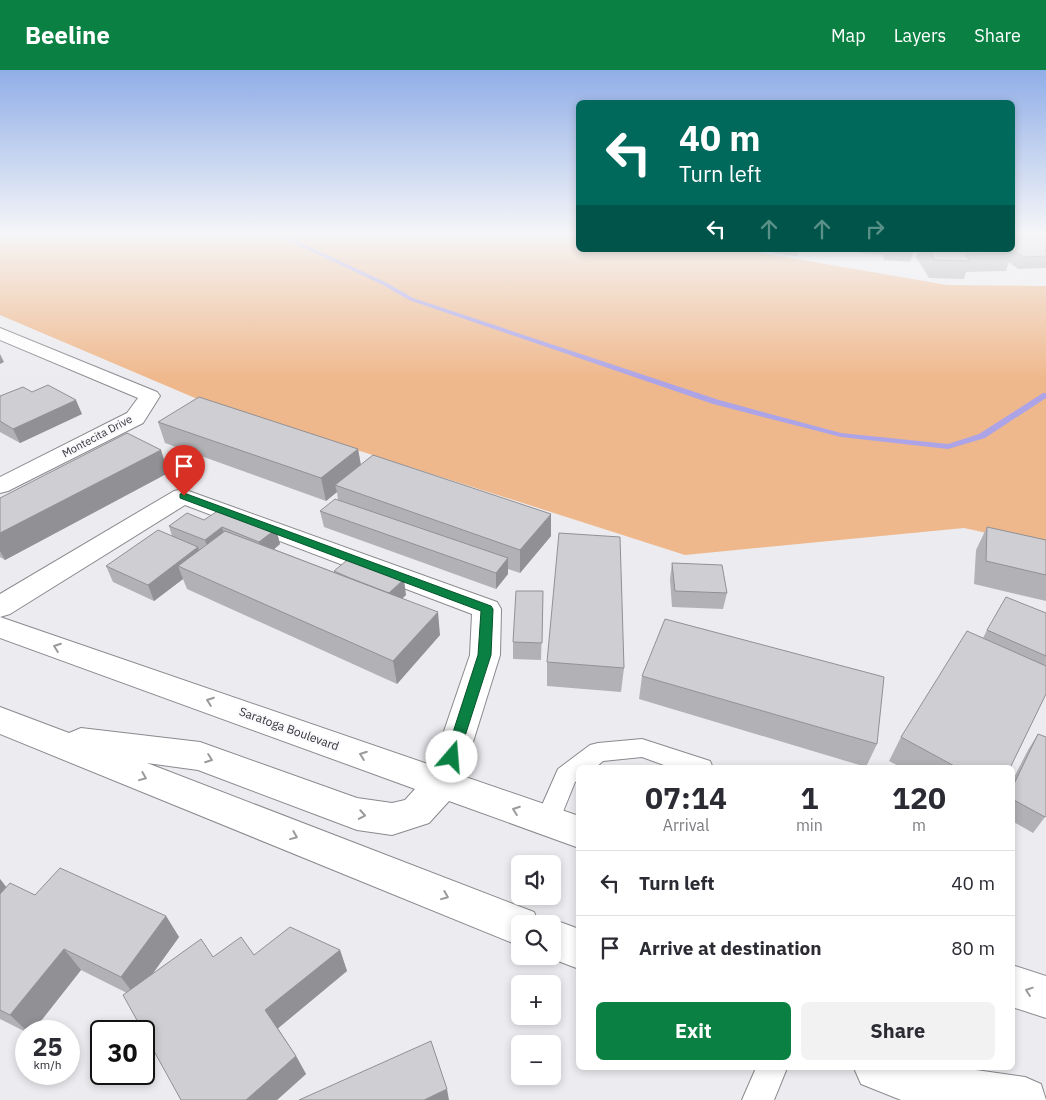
<!DOCTYPE html>
<meta charset="utf-8">
<style>
body{margin:0;font-family:"IBM Plex Sans",sans-serif;background:#f2f2f3;color:#2b2b33;height:100vh;display:flex;flex-direction:column;font-size:19px;white-space:nowrap}
*{box-sizing:border-box;margin:0}
p{font-size:16px;color:#7c7c81}
.icon{flex:none;width:28px;height:28px;fill:none;stroke:currentColor;stroke-width:2;stroke-linecap:round;stroke-linejoin:round}
.map{position:relative;flex:1;overflow:hidden}
.sheet{position:absolute;left:576px;top:695px;width:439px;height:305px;display:flex;flex-direction:column;background:#fff;border-radius:8px;box-shadow:0 2px 8px #0003}
.sheet>*{flex:none}
.guide{position:absolute;left:576px;top:30px;width:439px;height:152px;border-radius:8px;box-shadow:0 2px 8px #0003;background:#00695c;color:#fff;overflow:hidden}
.controls{position:absolute;left:511px;top:785px;display:grid;gap:10px}
.controls a{display:grid;place-items:center;width:50px;height:50px;border-radius:8px;background:#fff;box-shadow:0 2px 8px #0003;font-size:25px}
.speed{position:absolute;left:15px;top:950px;display:flex;gap:10px;font-size:25px;font-weight:700;text-align:center}
.speed>*{display:grid;place-content:center;width:65px;height:65px;border-radius:50%;background:#fff;box-shadow:0 2px 8px #0003;line-height:1}
.speed small{font-size:12px;font-weight:400}
.speed .limit{border:2px solid #111;border-radius:8px;background:#fff;color:#111}
.pin{position:absolute;display:grid;place-items:center;width:42px;height:42px;color:#fff;margin:-51px -21px;border-radius:50% 50% 50% 0;rotate:-45deg;box-shadow:0 0 5px #0007}
.pin .icon{rotate:45deg}
.me{position:absolute;width:55px;margin:-28px;rotate:18deg;stroke-linejoin:round;filter:drop-shadow(0 0 4px #0008)}
.turn{display:flex;align-items:center;gap:18px;height:105px;padding:0 20px;font-size:22px}
.turn .icon{width:65px;height:65px;stroke-width:2.5}
.turn b{display:block;font-size:35px;line-height:42px}
.lanes{display:flex;align-items:center;height:48px;padding:0 20px;background:#0003;justify-content:center;gap:25px;direction:ltr}
.lanes .off{opacity:.35}
.eta{display:flex;justify-content:space-evenly;align-items:center;height:85px;text-align:center}
.eta b{font-size:30px;font-weight:700;line-height:35px}
.primary-button{display:flex;gap:10px;margin-top:auto;padding:10px 20px}
.primary-button a{flex:1;height:58px;border-radius:8px;background:#0b8043;color:#fff;font-size:20px;font-weight:700;line-height:58px;text-align:center}
.primary-button a+a{background:#f2f2f3;color:#2b2b33}
ul{padding:0;list-style:none}
li{display:flex;align-items:center;gap:15px;height:65px;padding:0 20px;border-top:1px solid #e1e1e2}
li div{flex:1}
li b{display:block;font-size:19px}
li em{font-style:normal}
header{display:flex;align-items:center;gap:30px;box-sizing:border-box;height:70px;padding:0 25px;background:#0b8043;color:#fff}
header strong{font-size:24px}
nav{display:flex;gap:28px;margin-inline-start:auto;font-size:18px}
.map>svg:first-child{display:block}
.green{fill:#efb88c}
.lines{fill:none;stroke-linecap:round;stroke-linejoin:round}
.stream{fill:#aca4e6;fill-rule:evenodd}
.service-casing{stroke:#8a898d;stroke-width:2}
.minor-casing{stroke:#8a898d;stroke-width:2}
.secondary-casing{stroke:#8a898d;stroke-width:2}
.service{fill:#fff;fill-rule:evenodd}
.minor{fill:#fff;fill-rule:evenodd}
.secondary{fill:#fff;fill-rule:evenodd}
.wall{fill:#b2b1b5}
.shaded-wall{fill:#919094}
.building{fill:#cfced3;stroke:#919094}
.oneway{stroke:#9a9a9b}
.route{fill:#0b8043;stroke:#07532c}
.labels{text-anchor:middle;stroke-width:4;stroke-linejoin:round;paint-order:stroke}
.far-street-label{font-size:11px;fill:#353537;stroke:#f9f9fd}
.street-label{font-size:12px;fill:#353537;stroke:#f9f9fd}
</style>
<header>
<strong>Beeline</strong>
<nav><a>Map</a><a>Layers</a><a>Share</a></nav>
</header>
<div class="map">
<svg width="1046" height="1030" viewBox="0 0 1046 1030">
<rect width="100%" height="100%" fill="#ececf0"/>
<!-- green -->
<path class="green" d="M0,165H579V180H745L947,215L1046,216V476L964,458L685,485L195,328L0,245Z"/>
<g class="lines">
<!-- stream -->
<path class="stream" d="M277,165H284L387,213L413,228L719,330L841,363L948,374L979,364L1043,323H1046V328L985,368L948,379L841,367L713,334L409,230L383,215Z"/>
<!-- service casing -->
<g class="service-casing">
<path id="service" d="M642,669L710,691L713,698H672L642,687L603,691L595,698H579V710L575,712L556,759L547,762L538,759L535,751L558,699L590,675L598,673Z
M756,998H787L774,1030H742Z"/>
</g>
<!-- minor casing -->
<g class="minor-casing">
<path id="minor" d="M0,258L157,322L160,326L143,353L8,421L0,423V407L127,343L138,328L0,270Z
M183,419L497,532L501,539L500,585L460,714L455,724L443,729L431,724L426,714L470,585L472,544L185,435L10,544L0,547V524L174,421Z"/>
</g>
<!-- secondary casing -->
<g class="secondary-casing">
<path id="secondary" d="M0,547L579,746V778L449,731L429,753L392,765L357,760L198,700L147,693L534,842L539,854H520V876L0,664V637L69,663L81,658L200,672L357,728L392,733L405,730L415,719L0,568Z
M552,849L579,859V899L545,886H552V854H540Z
M1012,895L1046,906V948L1012,937Z
M854,998H962L1025,1007L1041,1014L1046,1030H901L861,1014Z"/>
</g>
<!-- service -->
<use href="#service" class="service"/>
<!-- minor -->
<use href="#minor" class="minor"/>
<!-- secondary -->
<use href="#secondary" class="secondary"/>
</g>
<!-- wall -->
<path class="wall" d="M1019,165H1046V198L1018,199L1009,192L1006,201L966,202L964,209L929,208L916,187L919,180H1012V168H1018Z
M771,180H800L797,186L770,183Z
M857,180H914L910,192L884,190L883,185L858,183Z
M0,326L82,344L20,373L0,362Z
M158,352L358,379L361,395L551,466L520,503L508,499V504L496,519L324,457L320,441L338,430L337,422L326,431L165,373Z
M161,380L168,403L5,490L0,487V428Z
M204,450L276,459L280,474L274,479L334,502V501L406,525L402,528L440,565L397,614L187,519L183,509L154,531L113,512L106,496L172,466L169,456Z
M987,457L1046,470V531L974,514L976,480Z
M672,493L727,523L723,539L672,537L670,509Z
M543,521L541,590L513,589V572Z
M1046,543V624L1010,698H902L889,691L901,667L983,568L987,560Z
M547,592L624,598L621,622L547,616Z
M642,606L877,674L866,697L639,629Z
M1038,664L1045,747L1033,763L1012,751V711L1028,680Z
M0,809L6,817L35,825L166,846L179,867L152,904L213,887L340,880L347,901L278,958L296,986L306,1004L277,1030H181L127,923L81,900L33,961H26V962L0,949Z"/>
<!-- shaded-wall -->
<path class="shaded-wall" d="M0,284L4,292L0,294Z
M76,330L82,344L20,373L13,359Z
M358,379L362,402L335,415L337,422L326,431L321,408Z
M161,380L168,403L5,490L0,481V463Z
M551,444V466L520,503V480Z
M222,457L227,473L210,486L205,470Z
M276,459L280,474L264,488L259,472Z
M198,477L204,493L178,496L183,509L154,531L148,515Z
M508,488V504L496,519V503Z
M404,509L406,525L389,541L387,525Z
M438,542L440,565L397,614L393,591Z
M0,809L14,827L0,843Z
M166,846L179,867L136,927L121,907Z
M64,879L81,900L33,961H27L10,945Z
M340,880L347,901L276,960L265,940Z
M296,986L306,1004L277,1030H246Z
M447,1019L449,1030H424Z"/>
<!-- building -->
<path class="building" d="M1022,165H1046V186L1023,187L1012,179V168H1026Z
M929,180H1010L1013,183L965,184L970,191L935,190Z
M48,315L76,330L13,359L0,351V326L23,317L32,322Z
M199,327L358,379L321,408L158,352Z
M127,363L161,380L0,463V428Z
M373,385L551,444L520,480L335,415Z
M335,429L508,488L496,503L320,441Z
M222,438L276,459L259,472L222,457L205,470L169,456L187,443L204,450Z
M987,457L1046,470V505L986,491Z
M158,460L198,477L148,515L106,496Z
M225,461L438,542L393,591L178,496Z
M559,463L620,467L624,598L547,592Z
M352,486L404,509L389,523L350,508L334,501Z
M672,493L722,495L727,523L675,521Z
M516,521H543L542,573L513,572Z
M1006,527L1046,543V586L987,560Z
M665,549L884,607L877,674L642,606Z
M967,561L1046,596V624L1010,698H958L901,667Z
M1038,664L1046,667V746L1045,747L1012,729V718Z
M60,798L166,846L121,907L64,879L10,945L0,940V824L10,813L35,825Z
M290,857L340,880L265,940L296,986L246,1030H181L144,963V961H143L123,925L201,869L213,887L241,867L254,885Z
M431,971L447,1019L424,1030H299Z"/>
<!-- one-way arrows -->
<defs><path id="oneway-chevron" d="M-2-3.5L2.5 0L-2 3.5" fill="none" stroke-width="1.6" stroke-linecap="round" stroke-linejoin="round" transform="scale(1.25)"/></defs>
<g class="oneway">
<use href="#oneway-chevron" transform="translate(57 577) rotate(-160)"/>
<use href="#oneway-chevron" transform="translate(210 631) rotate(-160)"/>
<use href="#oneway-chevron" transform="translate(363 685) rotate(-160)"/>
<use href="#oneway-chevron" transform="translate(209 689) rotate(20)"/>
<use href="#oneway-chevron" transform="translate(143 707) rotate(22)"/>
<use href="#oneway-chevron" transform="translate(516 740) rotate(-160)"/>
<use href="#oneway-chevron" transform="translate(362 745) rotate(10)"/>
<use href="#oneway-chevron" transform="translate(294 766) rotate(22)"/>
<use href="#oneway-chevron" transform="translate(445 826) rotate(22)"/>
<use href="#oneway-chevron" transform="translate(1029 921) rotate(-161)"/>
</g>
<!-- sky -->
<linearGradient id="sky" x2="0" y2="1"><stop stop-color="#90aee7"/><stop offset="0.53" stop-color="#f6f6f8"/><stop offset="1" stop-color="#f6f6f8" stop-opacity="0"/></linearGradient>
<rect width="1046" height="309" fill="url(#sky)"/>
<!-- route -->
<path class="route" d="M184,423L491,536L493,539L491,585L457,691L452,693L447,691L445,687L478,585L481,541L180,428V424Z"/>
<g class="labels">
<!-- far-street labels -->
<g class="far-street-label">
<text transform="translate(97 366) rotate(-28)" y="4">Montecita Drive</text>
</g>
<!-- street labels -->
<g class="street-label">
<text transform="translate(289 659) rotate(20)" y="4">Saratoga Boulevard</text>
</g>
</g>
</svg>
<div class="controls">
<a><svg class="icon" aria-label="sound" viewBox="0 0 24 24"><path d="M4 9h4l5-4v14l-5-4H4zM17 9q2 3 0 6"/></svg></a>
<a><svg class="icon" aria-label="search" viewBox="0 0 24 24"><circle cx="10" cy="10" r="6"/><path d="M15 15l6 6"/></svg></a>
<a>+</a>
<a>−</a>
</div>
<div class="speed"><div>25<small>km/h</small></div><div class="limit">30</div></div>
<div class="pin" style="left:184px;top:426px;background:#d93025"><svg class="icon" aria-label="arrive" viewBox="0 0 24 24"><path d="M6 21V4h12l-3 4 3 4H6"/></svg></div>
<svg class="me" style="left:452px;top:687px" viewBox="-20 -20 40 40"><circle r="19" fill="#fff"/><path d="M0-13L10 11 0 6-10 11z" fill="#0b8043"/></svg>
<div class="guide">
<div class="turn"><svg class="icon" aria-label="left" viewBox="0 0 24 24"><path d="M17 20v-9H6M10 6l-5 5 5 5"/></svg><div><b>40 m</b>Turn left</div></div>
<div class="lanes"><svg class="icon" aria-label="left" viewBox="0 0 24 24"><path d="M17 20v-9H6M10 6l-5 5 5 5"/></svg><svg class="icon off" aria-label="ahead" viewBox="0 0 24 24"><path d="M12 20V5M6 11l6-6 6 6"/></svg><svg class="icon off" aria-label="ahead" viewBox="0 0 24 24"><path d="M12 20V5M6 11l6-6 6 6"/></svg><svg class="icon off" aria-label="right" viewBox="0 0 24 24"><path d="M7 20v-9h11M14 6l5 5-5 5"/></svg></div>
</div>
<section class="sheet">
<div class="eta">
<div><b>07:14</b><p>Arrival</p></div>
<div><b>1</b><p>min</p></div>
<div><b>120</b><p>m</p></div>
</div>
<ul>
<li><svg class="icon" aria-label="left" viewBox="0 0 24 24"><path d="M17 20v-9H6M10 6l-5 5 5 5"/></svg><div><b>Turn left</b></div><em>40 m</em></li>
<li><svg class="icon" aria-label="arrive" viewBox="0 0 24 24"><path d="M6 21V4h12l-3 4 3 4H6"/></svg><div><b>Arrive at destination</b></div><em>80 m</em></li>
</ul>
<div class="primary-button"><a>Exit</a><a>Share</a></div>
</section>
</div>
